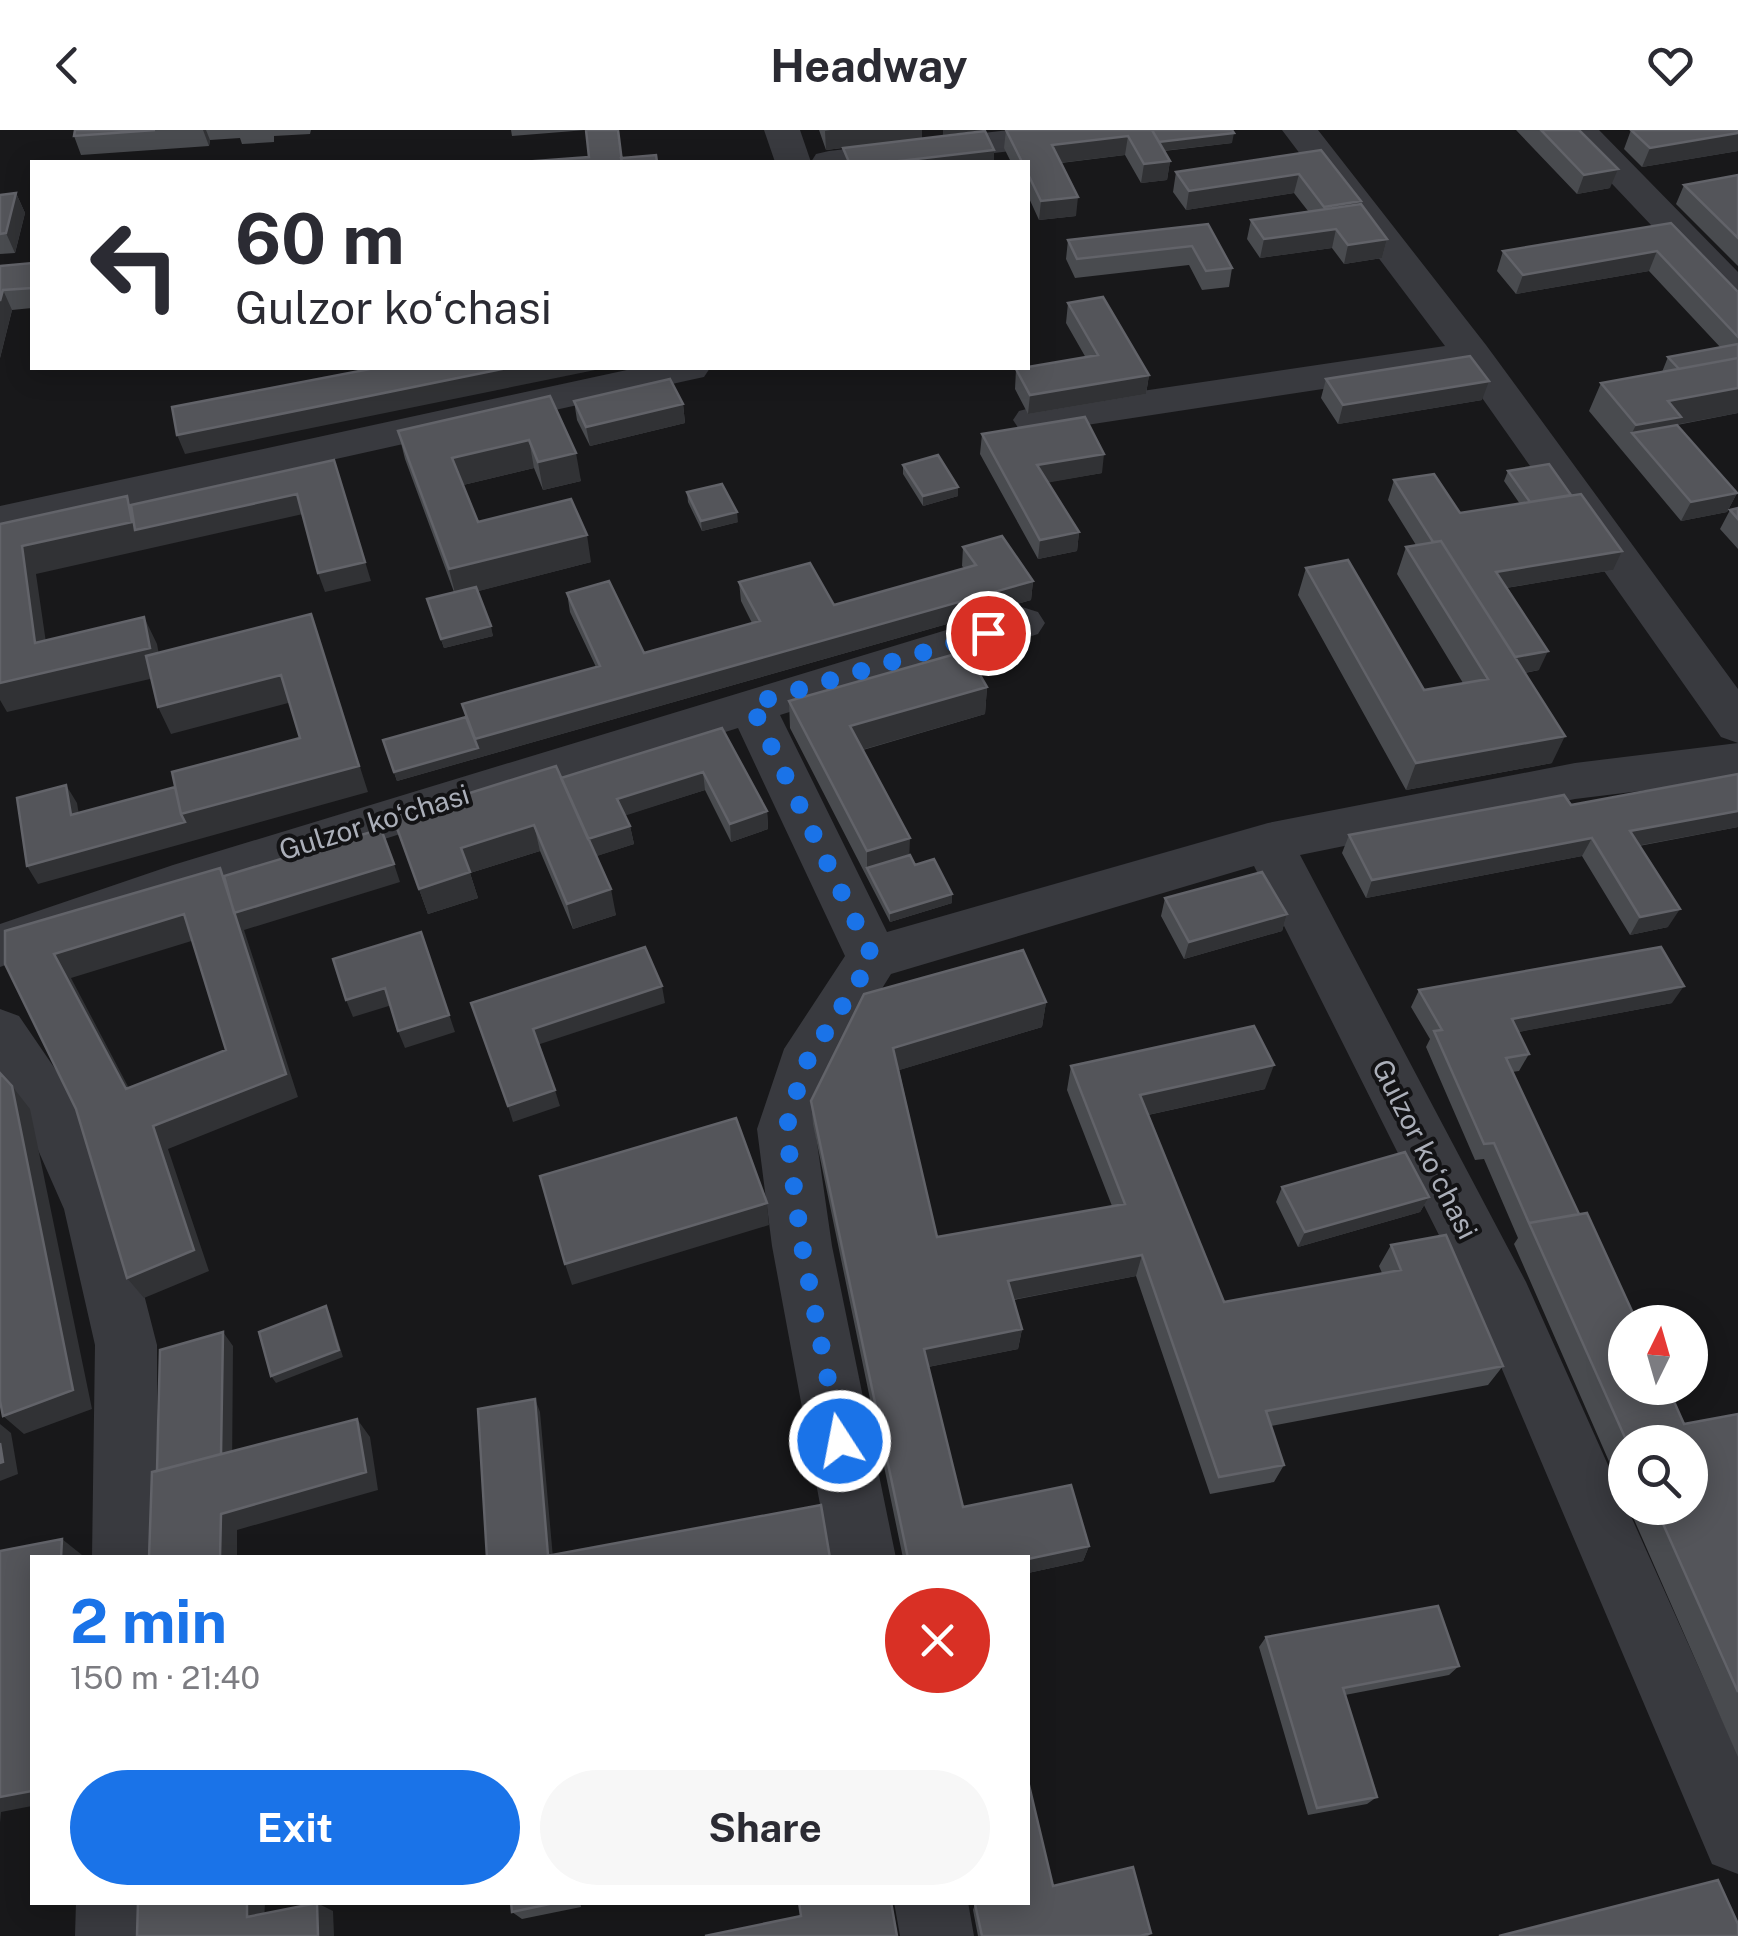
<!DOCTYPE html>
<meta charset="utf-8">
<style>
body{margin:0;font-family:"Public Sans",sans-serif;background:#f7f7f7;color:#2b2b33;height:100vh;display:flex;flex-direction:column;font-size:38px;white-space:nowrap}
*{box-sizing:border-box;margin:0}
p{font-size:32px;color:#7c7c81}
.icon{flex:none;width:55px;height:55px;fill:none;stroke:currentColor;stroke-width:2;stroke-linecap:round;stroke-linejoin:round}
.map{position:relative;flex:1;overflow:hidden}
.details{position:absolute;left:30px;top:1425px;width:1000px;height:350px;display:flex;flex-direction:column;background:#fff;border-radius:0px;box-shadow:0 5px 25px #0003}
.details>*{flex:none}
.banner{position:absolute;left:30px;top:30px;width:1000px;height:210px;border-radius:0px;box-shadow:0 5px 25px #0003;background:#fff;color:#2b2b33;overflow:hidden}
.needle{width:65px;rotate:5deg}
.controls{position:absolute;left:1608px;top:1175px;display:grid;gap:20px}
.controls a{display:grid;place-items:center;width:100px;height:100px;border-radius:50%;background:#fff;box-shadow:0 5px 25px #0003;font-size:50px}
.pin{position:absolute;display:grid;place-items:center;width:85px;height:85px;color:#fff;margin:-42px;border:5px solid #fff;border-radius:50%;box-shadow:0 2px 10px #0007}
.me{position:absolute;width:110px;margin:-55px;rotate:349deg;stroke-linejoin:round;filter:drop-shadow(0 0 8px #0008)}
.turn{display:flex;align-items:center;gap:35px;height:210px;padding:0 40px;font-size:45px}
.turn .icon{width:130px;height:130px;stroke-width:2.5}
.turn b{display:block;font-size:70px;line-height:85px}
.round{display:grid;place-items:center;flex:none;width:105px;height:105px;border-radius:52px;background:#f7f7f7}
.summary{display:flex;align-items:center;justify-content:space-between;height:170px;padding:0 40px}
h1{font-size:60px;font-weight:700;line-height:75px;color:#1a73e8}
.action{display:flex;gap:20px;margin-top:auto;padding:20px 40px}
.action a{flex:1;height:115px;border-radius:60px;background:#1a73e8;color:#fff;font-size:40px;font-weight:700;line-height:115px;text-align:center}
.action a+a{background:#f7f7f7;color:#2b2b33}
header{display:flex;justify-content:space-between;align-items:center;height:130px;padding:0 40px;background:#fff;font-size:45px;font-weight:700}
.map>svg:first-child{display:block}
.lines{fill:none;stroke-linecap:round;stroke-linejoin:round}
.minor{fill:#393a3f;fill-rule:evenodd}
.wall{fill:#494b4f}
.shaded-wall{fill:#313235}
.building{fill:#54555a;stroke:#626369;stroke-width:2.5;fill-rule:evenodd}
.route{stroke:#1a73e8;stroke-width:18;stroke-dasharray:0 32.4}
.labels{text-anchor:middle;stroke-width:8;stroke-linejoin:round;paint-order:stroke}
.street-label{font-size:28px;fill:#abafb9;stroke:#131315}
</style>
<header><svg class="icon" aria-label="back" viewBox="0 0 24 24"><path d="M15 5l-7 7 7 7"/></svg>Headway<svg class="icon" aria-label="heart" viewBox="0 0 24 24"><path d="M12 20l-8-8c-3-5 5-10 8-4 3-6 11-1 8 4z"/></svg></header>
<div class="map">
<svg width="1738" height="1806" viewBox="0 0 1738 1806">
<rect width="100%" height="100%" fill="#18181a"/>
<g class="lines">
<!-- minor -->
<path class="minor" d="M764,0H800L811,32H775Z
M1009,0H1116L1110,7L1098,11L915,32H811L816,24L829,21Z
M1282,0H1318L1486,215L1738,559V613L1721,607L1461,238L1034,303L1019,299L1013,290L1019,281L1034,277L1445,216Z
M1561,0H1599L1738,142V176L1724,172Z
M636,238H710L704,247L690,250L0,404V376Z
M1022,477L1038,482L1045,493L1038,504L780,585L887,802L1268,693L1575,633L1738,613V649L1575,669L1300,725L1526,1152L1738,1625V1744L1712,1734L1479,1185L1254,736L891,844L830,942L815,999L832,1116L896,1428H830L772,1116L757,999L784,919L845,826L738,598L187,771L0,837V794L173,735Z
M0,879L19,886L62,949L122,1079L157,1215L158,1428H92L95,1215L64,1079L20,979L0,948Z
M76,1772H150L149,1806H75Z
M894,1772H968L974,1806H900Z"/>
</g>
<!-- wall -->
<path class="wall" d="M75,0H311L310,4L274,6V12L242,14L240,8L210,10L209,16L81,25L74,6Z
M511,0H618L621,28L589,27L586,0L512,6Z
M819,0H922V8L826,20Z
M1006,0L1232,13L1164,21L1170,31L1167,50L1141,53L1125,25L1061,33L1076,86L1039,90L1028,66V32H1011L1004,18Z
M1516,0H1579L1610,58L1577,64Z
M1631,0H1738V21L1642,37L1624,19Z
M1321,20L1387,109L1382,128L1344,134L1332,118L1260,128L1247,109L1251,90L1308,81L1294,63L1186,80L1173,62L1176,42Z
M1738,45V136L1676,74L1684,55Z
M16,63L25,83L15,123L0,124V65Z
M1671,93L1738,162V283L1677,295L1737,363L1727,382L1681,391L1589,281L1601,253L1662,242L1668,227L1721,218L1649,141L1516,164L1497,141L1503,121Z
M1208,94L1232,138L1229,157L1202,160L1189,135L1075,148L1066,129L1068,110Z
M32,133V178L12,180L0,228V136Z
M1068,173L1149,245L1146,264L1028,284L1015,259L1016,239L1086,228L1066,193Z
M1326,249L1482,270L1338,294L1321,268Z
M550,266L581,351L543,360L534,338L463,355L478,392L591,432L478,461L493,506L444,518L427,469L454,462L405,329L398,301Z
M574,271L683,274L685,293L590,316L577,290Z
M982,304L1102,343L1048,352L1079,402L1077,421L1038,429L980,324Z
M903,335L958,366L923,376L903,344Z
M1508,341L1613,440L1506,458L1539,540L1525,543L1552,633L1406,660L1298,465L1306,438L1424,560L1463,553L1397,444L1406,417L1416,415L1388,370L1394,350L1460,383L1520,374L1504,351Z
M687,362L738,392L702,401L688,372Z
M1738,378V419L1720,399L1730,380Z
M963,417L1033,451L1031,470L397,651L383,610L466,587L462,574L596,537L570,482L567,463L644,523L752,493L741,471L739,452L834,475L964,438L962,436Z
M987,557L985,584L863,620L910,725L915,735L952,773L890,792L790,598L789,571Z
M722,598L767,681L768,699L731,712L705,660L625,685L630,696L634,714L596,726L616,785L573,799L540,721L470,743L478,768L428,784L393,687L561,648Z
M1738,644V697L1639,716L1668,797L1630,805L1582,726L1366,768L1342,723L1349,705L1571,675Z
M1165,768L1287,784L1282,801L1184,829L1161,786Z
M1419,860L1672,873L1518,902L1529,924L1519,941L1512,942L1579,1084L1684,1294L1738,1284V1627L1629,1378H1690V1312H1625V1368L1514,1114L1518,1108L1484,1029L1475,1030L1426,917L1430,909L1411,877Z
M1046,872L1042,897L899,940L937,1107L1112,1076L1067,960L1071,936L1265,959L1148,985L1224,1172L1382,1143L1379,1136L1391,1115L1503,1236L1488,1255L1271,1296L1284,1335L1274,1352L1210,1364L1136,1146L1014,1170L1022,1199L1018,1219L928,1237L963,1377L1089,1416L1083,1431L1028,1443V1428H903L813,994L811,971Z
M1282,1057L1429,1067L1420,1082L1298,1117L1276,1072Z
M1266,1507L1459,1536L1449,1545L1345,1565L1377,1667L1367,1674L1308,1685L1259,1517Z
M1053,1756L1151,1803L1148,1806H978L973,1780L975,1774Z
M511,1772H580L581,1777L522,1789L512,1782Z"/>
<!-- shaded-wall -->
<path class="shaded-wall" d="M203,0H206L210,10L209,16Z
M831,0H922V8L826,20L825,1Z
M943,0H986L943,5Z
M1234,3L1232,13L1152,22L1153,12Z
M1738,3V21L1642,37L1650,18Z
M1128,6L1125,25L1050,34L1052,15Z
M994,20V32H891Z
M1170,31L1167,50L1141,53L1144,34Z
M1618,39L1610,58L1577,64L1584,45Z
M1299,44L1294,63L1186,80L1189,61Z
M16,63L25,83L15,123L6,103Z
M1078,67L1076,86L1039,90L1041,71Z
M1361,71L1356,90L1319,96L1324,77Z
M1336,99L1332,118L1260,128L1264,109Z
M1387,109L1382,128L1344,134L1348,115Z
M1657,121L1649,141L1516,164L1523,145Z
M3,160L12,180L0,228V171Z
M507,238H605L185,324L177,305Z
M1149,245L1146,264L1028,284L1030,265Z
M1489,251L1482,270L1338,294L1343,275Z
M1738,258V283L1632,303L1636,295L1668,271Z
M683,274L685,293L590,316L586,297Z
M529,310L534,338L459,356L452,328Z
M576,323L581,351L543,360L538,332Z
M1104,324L1102,343L1035,355L1037,335Z
M334,330L371,451L325,462L318,443Z
M958,357V366L923,376V366Z
M1737,363L1727,382L1681,391L1691,372Z
M297,364L303,384L36,444L50,540L35,513L22,416L127,366L139,394Z
M737,382L738,392L702,401L701,391Z
M1079,402L1077,421L1038,429L1040,410Z
M587,405L591,432L456,467L449,439Z
M1622,421L1613,440L1488,461L1496,442Z
M1033,451L1031,470L397,651L394,642L478,618L475,609Z
M311,484L368,662L38,754L27,736L181,684L359,636Z
M144,487L157,514L163,546L7,582L0,570V553Z
M491,496L493,506L444,518L441,509Z
M1548,521L1539,540L1499,547L1507,528Z
M281,545L292,572L171,604L158,577Z
M987,557L985,584L851,623L850,596Z
M1565,606L1552,633L1406,660L1416,633Z
M703,642L705,660L621,687L617,669Z
M66,655L77,673L82,703L71,685Z
M767,681L768,699L731,712L730,694Z
M1738,681V697L1620,719L1630,701Z
M534,695L540,721L470,743L478,768L428,784L419,759L461,718Z
M630,696L634,714L591,728L587,710Z
M910,708L909,734L867,738V747V721Z
M1592,708L1582,726L1366,768L1372,750Z
M394,734L400,752L244,800L298,967L168,1019L209,1141L144,1168L127,1148L153,996L286,944L220,738L233,764Z
M611,759L616,785L573,799L567,774Z
M952,764V773L890,792V783Z
M1680,779L1668,797L1630,805L1640,787Z
M184,784L198,809L71,848L142,983L126,959L54,824Z
M1287,784L1282,801L1184,829L1189,812Z
M427,819L455,902L405,918L398,901Z
M662,856L665,873L537,915L533,899Z
M1684,856L1672,873L1503,905L1512,889Z
M385,858L392,875L353,887L346,870Z
M1046,872L1042,897L893,942V918Z
M1274,935L1265,959L1134,988L1140,965Z
M12,956L30,979L92,1279L24,1304L3,1286Z
M555,960L560,976L513,992L508,976Z
M1429,1067L1420,1082L1298,1117L1305,1102Z
M767,1073L769,1095L572,1155L565,1134Z
M1142,1125L1136,1146L1005,1171L1008,1151Z
M326,1176L330,1184L343,1227L276,1253L271,1246Z
M1022,1199L1018,1219L923,1238L924,1219Z
M223,1202L233,1216L232,1344L221,1332Z
M535,1269L540,1282L553,1428H549Z
M357,1289L370,1307L378,1360L237,1400V1428H220L221,1384Z
M0,1294L11,1303L18,1344L0,1351Z
M62,1409L82,1425V1428H61Z
M1089,1416L1083,1431L1028,1443V1429Z
M32,1661V1676L1,1682L0,1693V1667Z
M247,1772H265L264,1795L247,1787Z
M317,1773L333,1781L334,1806H318Z"/>
<!-- building -->
<path class="building" d="M75,0H155L74,6Z
M586,0H618L622,32H522L589,27Z
M1006,0H1152L1170,31L1144,34L1128,6L1052,15L1078,67L1041,71L1028,44V32H1022Z
M1152,0H1232L1234,3L1159,12Z
M1541,0H1579L1618,39L1584,45Z
M1631,0H1738V3L1650,18Z
M985,1L994,20L891,32H849L843,18Z
M1321,20L1361,71L1324,77L1299,44L1189,61L1176,42Z
M656,25L657,32H622L621,28Z
M1738,45V108L1684,55Z
M16,63L6,103L0,104V65Z
M1361,74L1387,109L1348,115L1336,99L1264,109L1251,90Z
M1671,93L1738,162V207L1657,121L1523,145L1503,121Z
M1208,94L1232,138L1206,141L1192,116L1077,129L1068,110Z
M32,133V158L3,160L0,171V136Z
M1103,167L1149,245L1030,265L1016,239L1098,225L1068,173Z
M1738,214V228L1679,239L1668,227Z
M1470,226L1489,251L1343,275L1326,249Z
M1738,228V258L1668,271L1681,287L1636,295L1601,253Z
M375,238H507L177,305L172,277Z
M670,249L683,274L586,297L574,271Z
M550,266L576,323L538,332L529,310L452,328L478,392L571,369L587,405L449,439L398,301Z
M1085,287L1104,324L1037,335L1079,402L1040,410L982,304Z
M1677,295L1737,363L1691,372L1632,303Z
M938,325L958,357L923,366L903,335Z
M334,330L365,432L318,443L297,364L135,400L131,375Z
M1549,334L1571,365L1530,372L1508,341Z
M1434,344L1460,383L1581,364L1622,421L1496,442L1548,521L1515,527L1441,411L1433,412L1394,350Z
M722,354L737,382L701,391L687,362Z
M127,366L132,392L22,416L35,513L144,487L150,518L0,553V394Z
M1738,378V389L1730,380Z
M1002,406L1033,451L475,609L462,574L600,536L567,463L609,451L644,523L760,491L739,452L810,433L834,475L976,435L963,417Z
M1441,411L1565,606L1416,633L1306,438L1348,430L1424,560L1488,549L1406,417Z
M476,457L491,496L441,509L427,469Z
M311,484L359,636L181,684L172,642L300,608L281,545L158,577L146,526Z
M966,521L987,557L850,596L910,708L867,721L789,571Z
M466,587L478,618L394,642L383,610Z
M722,598L767,681L730,694L703,642L617,669L630,696L588,709L561,648Z
M556,636L611,759L567,774L534,695L461,718L470,742L419,759L393,687Z
M1738,644V681L1630,701L1680,779L1640,787L1592,708L1372,750L1349,705L1564,665L1571,675Z
M66,655L71,685L175,657L181,684L185,692L27,736L17,668Z
M381,699L394,734L234,783L224,746Z
M910,725L915,735L934,729L952,764L890,783L867,738Z
M220,738L286,944L153,996L194,1120L127,1148L76,979L5,834V801ZM184,784L226,920L126,959L54,824Z
M1262,742L1287,784L1189,812L1165,768Z
M421,802L449,885L398,901L385,858L346,870L333,829Z
M645,817L662,856L533,899L555,960L508,976L471,873Z
M1661,817L1684,856L1512,889L1529,924L1506,928L1579,1084L1529,1093L1494,1013L1484,1014L1434,901L1442,900L1419,860Z
M1023,820L1046,872L893,918L937,1107L1125,1074L1071,936L1254,896L1274,935L1140,965L1224,1172L1401,1140L1391,1115L1446,1105L1503,1236L1266,1281L1284,1335L1219,1347L1142,1125L1008,1151L1022,1199L924,1219L963,1377L1071,1355L1089,1416L1028,1429L908,1428L811,971L864,864Z
M0,943L12,956L73,1260L3,1286L0,1271Z
M736,988L767,1073L565,1134L540,1046Z
M1405,1022L1429,1067L1305,1102L1282,1057Z
M1587,1083L1637,1192H1625V1258H1668L1684,1294L1738,1284V1562L1656,1378H1690V1312H1627L1529,1093Z
M326,1176L339,1220L271,1246L259,1202Z
M223,1202L221,1324L157,1341L160,1220Z
M535,1269L548,1425L536,1428H487L478,1279Z
M357,1289L366,1342L221,1384L220,1428H149L152,1342Z
M0,1313L3,1332L0,1333Z
M821,1375L830,1428H536Z
M62,1409L61,1428H32V1661L0,1667V1421Z
M1438,1476L1459,1536L1343,1558L1377,1667L1317,1678L1266,1507Z
M1028,1651L1053,1756L1133,1737L1151,1803L1140,1806H982L975,1774L982,1772H1028Z
M1718,1750L1738,1794V1806H1499Z
M138,1772H247V1787L317,1773L318,1806H137Z
M511,1772H559L512,1782Z
M799,1772H891L897,1806H705L801,1786Z"/>
<g class="lines">
<!-- route -->
<path class="route" d="M840,1311L802,1116L786,999L804,936L873,828L751,574L988,503"/>
</g>
<g class="labels">
<!-- street labels -->
<g class="street-label">
<text transform="translate(374 692) rotate(-17)" y="10">Gulzor koʻchasi</text>
<text transform="translate(1425 1019) rotate(63)" y="10">Gulzor koʻchasi</text>
</g>
</g>
</svg>
<div class="controls">
<a><svg class="needle" viewBox="-14 -14 28 28"><path d="M0-13l5 13h-10z" fill="#e53935"/><path d="M0 13l5-13h-10z" fill="#7c7c81"/></svg></a>
<a><svg class="icon" aria-label="search" viewBox="0 0 24 24"><circle cx="10" cy="10" r="6"/><path d="M15 15l6 6"/></svg></a>
</div>
<div class="pin" style="left:988px;top:503px;background:#d93025"><svg class="icon" aria-label="arrive" viewBox="0 0 24 24"><path d="M6 21V4h12l-3 4 3 4H6"/></svg></div>
<svg class="me" style="left:840px;top:1311px" viewBox="-20 -20 40 40"><circle r="17" fill="#1a73e8" stroke="#fff" stroke-width="3"/><path d="M0-11L8 9 0 5-8 9z" fill="#fff"/></svg>
<div class="banner">
<div class="turn"><svg class="icon" aria-label="left" viewBox="0 0 24 24"><path d="M17 20v-9H6M10 6l-5 5 5 5"/></svg><div><b>60 m</b>Gulzor koʻchasi</div></div>
</div>
<section class="details">
<div class="summary"><div><h1>2 min</h1><p>150 m · 21:40</p></div><a class="round" style="background:#d93025;color:#fff"><svg class="icon" aria-label="close" viewBox="0 0 24 24"><path d="M6 6l12 12M18 6L6 18"/></svg></a></div>
<div class="action"><a>Exit</a><a>Share</a></div>
</section>
</div>
